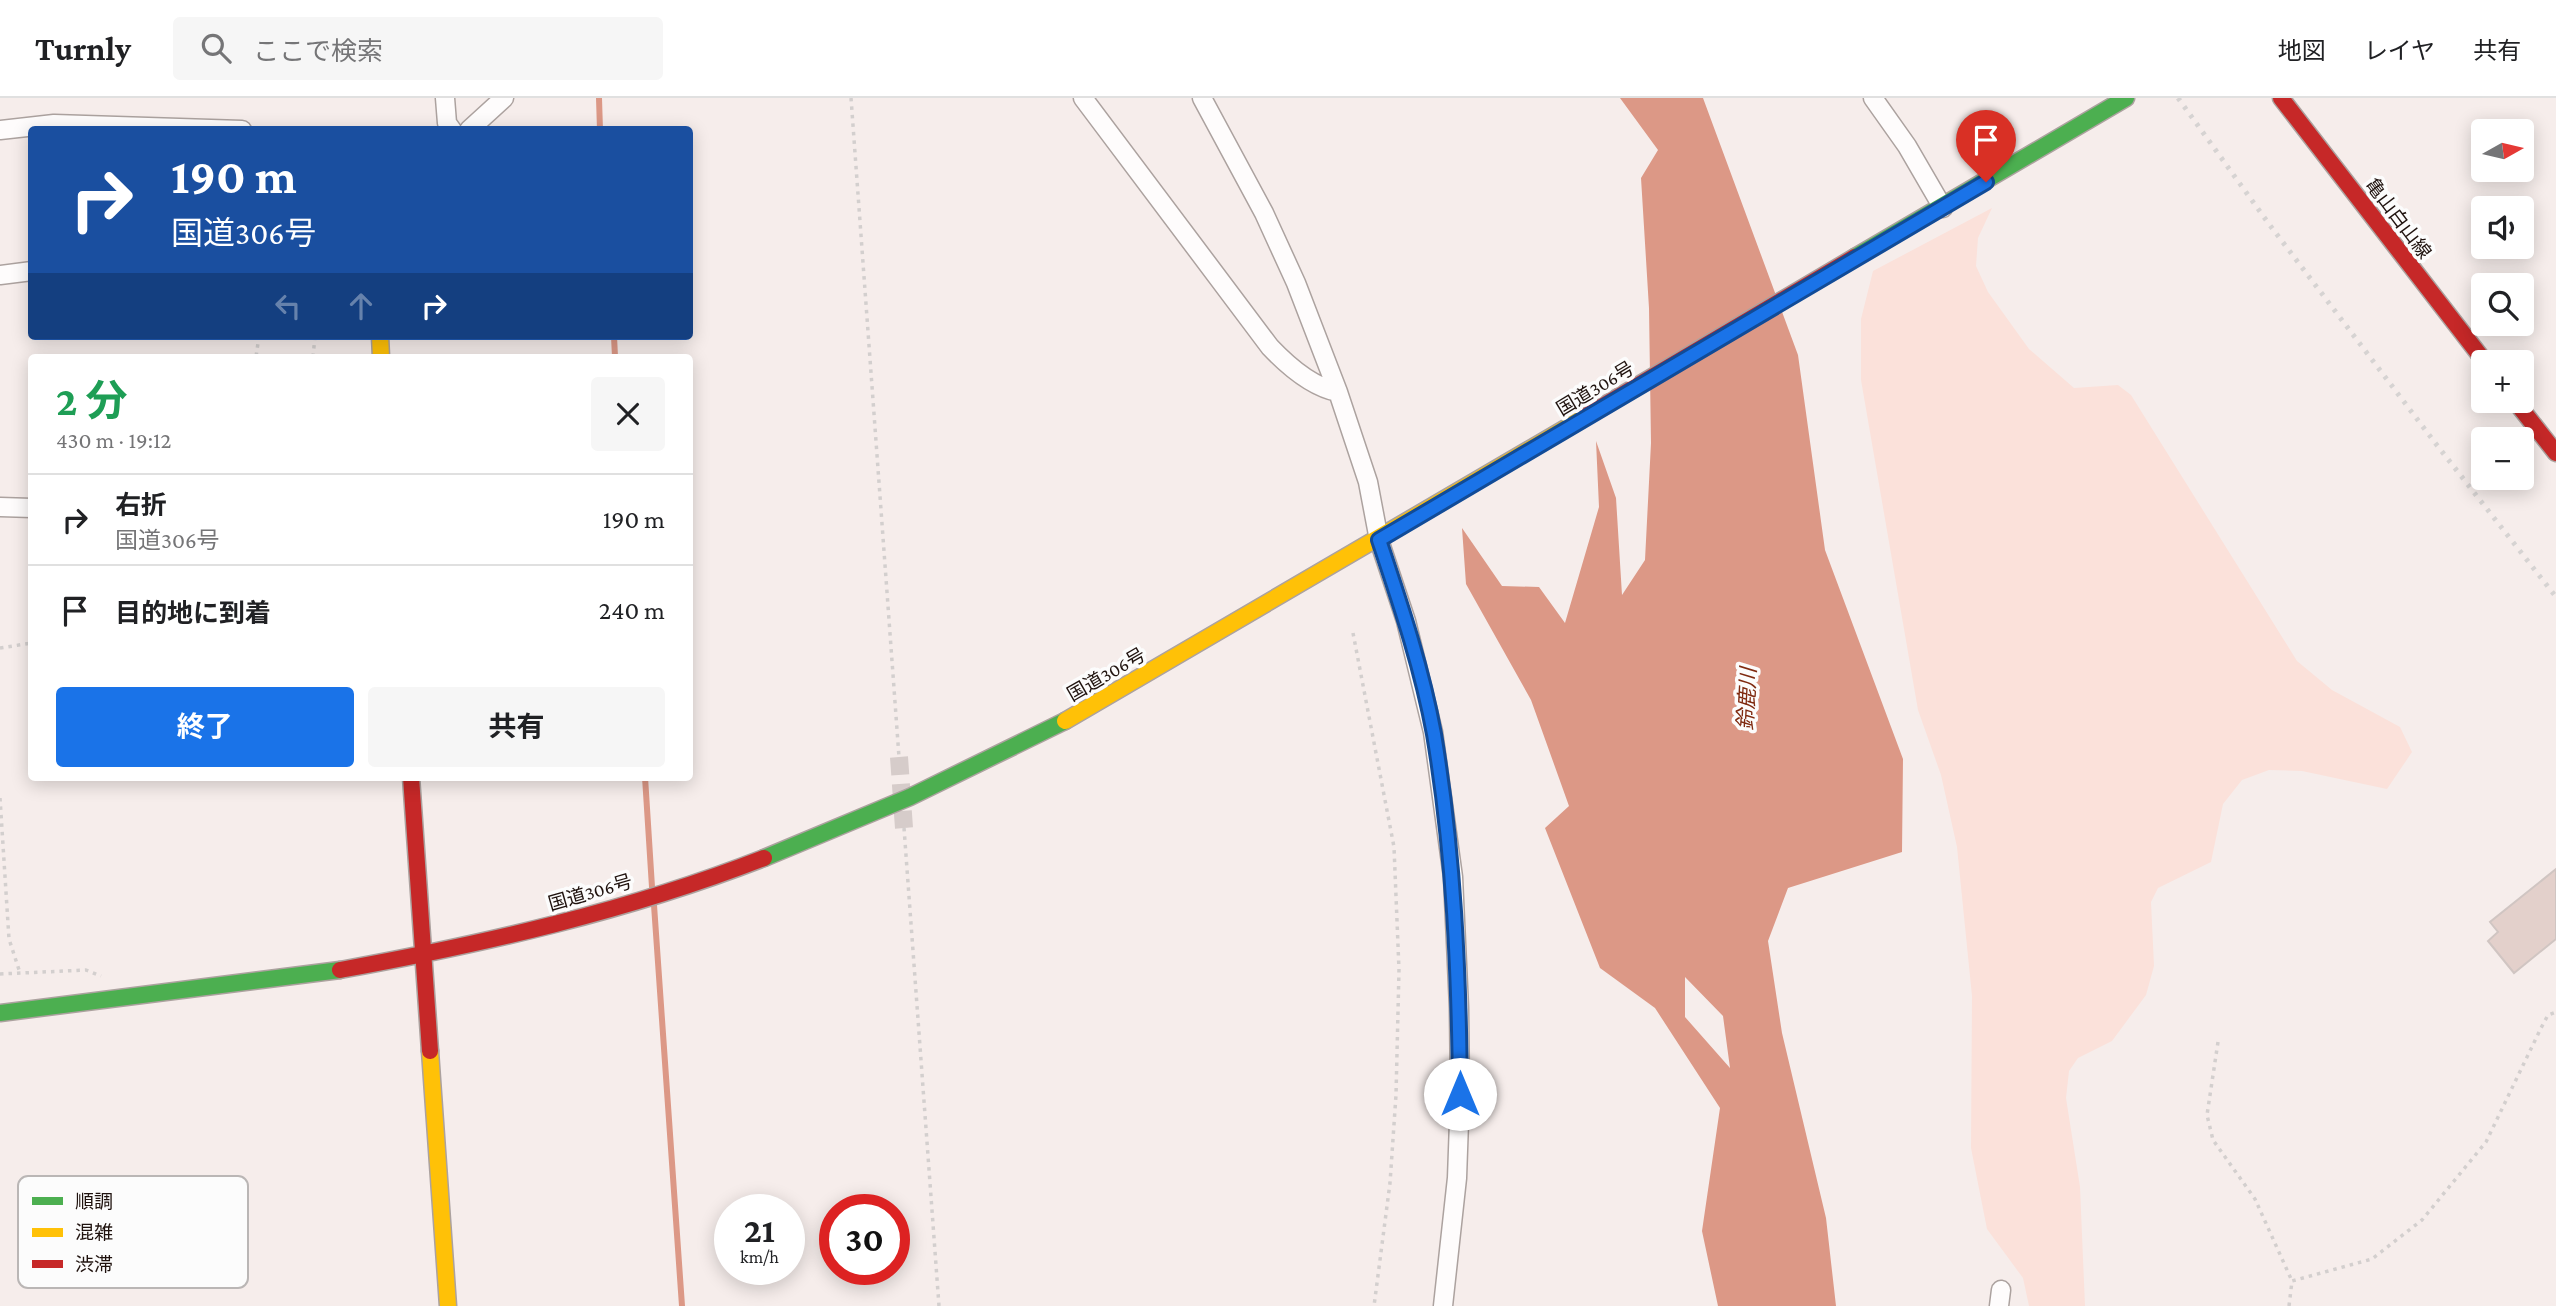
<!DOCTYPE html>
<html lang="ja">
<meta charset="utf-8">
<style>
body{margin:0;font-family:"Crimson Pro","Noto Sans JP",serif;background:#f6f6f6;color:#202124;height:100vh;display:flex;flex-direction:column;font-size:26px;white-space:nowrap}
*{box-sizing:border-box;margin:0}
p{font-size:23px;color:#757577}
.icon{flex:none;width:38px;height:38px;fill:none;stroke:currentColor;stroke-width:2;stroke-linecap:round;stroke-linejoin:round}
.map{position:relative;flex:1;overflow:hidden}
.sheet{position:absolute;left:28px;top:256px;width:665px;height:427px;display:flex;flex-direction:column;background:#fff;border-radius:7px;box-shadow:0 4px 18px #0003}
.sheet>*{flex:none}
.hud{position:absolute;left:28px;top:28px;width:665px;height:214px;border-radius:7px;box-shadow:0 4px 18px #0003;background:#1a4fa0;color:#fff;overflow:hidden}
.needle{width:46px;rotate:82deg}
.tools{position:absolute;left:2471px;top:21px;display:grid;gap:14px}
.tools a{display:grid;place-items:center;width:63px;height:63px;border-radius:7px;background:#fff;box-shadow:0 4px 18px #0003;font-size:35px}
.speed{position:absolute;left:714px;top:1096px;display:flex;gap:14px;font-size:35px;font-weight:700;text-align:center}
.speed>*{display:grid;place-content:center;width:91px;height:91px;border-radius:50%;background:#fff;box-shadow:0 4px 18px #0003;line-height:1}
.speed small{font-size:18px;font-weight:400}
.speed .limit{border:10px solid #d22;background:#fff;color:#111}
.pin{position:absolute;display:grid;place-items:center;width:60px;height:60px;color:#fff;margin:-72px -30px;border-radius:50% 50% 50% 0;rotate:-45deg;box-shadow:0 0 7px #0007}
.pin .icon{rotate:45deg}
.me{position:absolute;width:77px;margin:-38px;rotate:0deg;stroke-linejoin:round;filter:drop-shadow(0 0 5px #0008)}
.turn{display:flex;align-items:center;gap:24px;height:147px;padding:0 28px;font-size:32px}
.turn .icon{width:91px;height:91px;stroke-width:2.5}
.turn b{display:block;font-size:49px;line-height:60px}
.lanes{display:flex;align-items:center;height:66px;padding:0 28px;background:#0003;justify-content:center;gap:35px;direction:ltr}
.lanes .off{opacity:.35}
.round{display:grid;place-items:center;flex:none;width:74px;height:74px;border-radius:7px;background:#f6f6f6}
.summary{display:flex;align-items:center;justify-content:space-between;height:119px;padding:0 28px}
h1{font-size:42px;font-weight:700;line-height:52px;color:#1e9e55}
.button{display:flex;gap:14px;margin-top:auto;padding:14px 28px}
.button a{flex:1;height:80px;border-radius:7px;background:#1a73e8;color:#fff;font-size:28px;font-weight:700;line-height:80px;text-align:center}
.button a+a{background:#f6f6f6;color:#202124}
ul{padding:0;list-style:none}
li{display:flex;align-items:center;gap:21px;height:91px;padding:0 28px;border-top:2px solid #e0e0e0}
li div{flex:1}
li b{display:block;font-size:26px}
li em{font-style:normal}
header{display:flex;align-items:center;gap:42px;box-sizing:border-box;height:98px;padding:0 35px;background:#fff;border-bottom:2px solid #e0e0e0}
header strong{font-size:33px}
nav{display:flex;gap:38px;margin-inline-start:auto;font-size:24px}
.search{width:490px;height:63px;background:#f6f6f6;display:flex;align-items:center;gap:18px;box-sizing:border-box;padding:0 24px;border-radius:7px;color:#757577;font-size:26px}
.map>svg:first-child{display:block}
.green{fill:#fbe1da}
.water{fill:#dc9886;fill-rule:evenodd}
.lines{fill:none;stroke-linecap:round;stroke-linejoin:round}
.stream{stroke:#dc9886;stroke-width:6}
.building{fill:#e3d0cb;stroke:#d0c5c2;stroke-width:2}
.street-tunnel{stroke:#d6ccca;stroke-width:18;stroke-dasharray:18 9;stroke-linecap:butt}
.street-casing{stroke:#aca29f;stroke-width:21}
.fast-casing{stroke:#aca29f;stroke-width:19}
.slow-casing{stroke:#aca29f;stroke-width:19}
.jam-casing{stroke:#aca29f;stroke-width:19}
.path{stroke:#d3cfce;stroke-width:3.5;stroke-dasharray:3.5 5;stroke-linecap:butt}
.street{stroke:#fefcfc;stroke-width:18}
.fast{stroke:#4caf50;stroke-width:16}
.slow{stroke:#ffc107;stroke-width:16}
.jam{stroke:#c62828;stroke-width:16}
.rail{stroke:#d6d3d2;stroke-width:5;stroke-dasharray:3.5 7;stroke-linecap:butt}
.route-casing{stroke:#114b97;stroke-width:18}
.route{stroke:#1a73e8;stroke-width:12}
.labels{text-anchor:middle;stroke-width:7;stroke-linejoin:round;paint-order:stroke}
.street-label{font-size:19px;fill:#1f120e;stroke:#fcfcfc}
.water-label{font-size:21px;font-style:italic;fill:#7f2a10;stroke:#fcfcfc}
.key{fill:#fcfcfc;stroke:#bab6b5;stroke-width:2}
.key-label{font-size:19px;fill:#1f120e}
</style>
<header>
<strong>Turnly</strong>
<div class="search"><svg class="icon" aria-label="search" viewBox="0 0 24 24"><circle cx="10" cy="10" r="6"/><path d="M15 15l6 6"/></svg>ここで検索</div>
<nav><a>地図</a><a>レイヤ</a><a>共有</a></nav>
</header>
<div class="map">
<svg width="2556" height="1208" viewBox="0 0 2556 1208">
<rect width="100%" height="100%" fill="#f6edeb"/>
<!-- green -->
<path class="green" d="M1992,110L1978,140L1976,168L1988,194L2029,251L2074,290L2118,287L2131,297L2297,563L2332,592L2400,629L2412,654L2387,691L2302,673L2269,672L2242,682L2223,706L2211,764L2158,790L2151,804L2154,868L2146,897L2112,943L2078,960L2069,973L2066,1000L2080,1089L2085,1208H2029L2023,1180L1987,1131L1971,1050L1972,898L1957,749L1941,677L1918,612L1861,282V221L1873,173Z"/>
<!-- water -->
<path class="water" d="M1620,0H1703L1798,257L1825,452L1903,661L1902,754L1788,790L1768,843L1782,935L1826,1120L1836,1208H1718L1702,1133L1720,1010L1655,910L1600,870L1545,730L1569,708L1531,602L1466,486L1462,430L1502,488L1539,489L1565,525L1599,409L1596,343L1616,400L1622,497L1645,462L1651,345L1649,210L1641,80L1658,52ZM1685,879L1723,918L1730,970L1685,919Z"/>
<g class="lines">
<!-- stream -->
<path class="stream" d="M599,0L600,32
M614,238L615,259
M645,679L652,789
M654,807L682,1208"/>
</g>
<!-- building -->
<path class="building" d="M2556,771V841L2514,875L2488,843L2498,834L2490,824Z"/>
<g class="lines">
<!-- street-tunnel -->
<path class="street-tunnel" d="M899,659L904,730"/>
<!-- street casing -->
<g class="street-casing">
<path id="street" d="M445,0L447,25L452,32
M1083,0L1270,249C1288,268 1312,289 1338,294
M1202,0L1264,115L1296,185L1338,294L1368,384L1379,442L1406,523L1433,634L1453,779L1459,910L1460,996L1457,1080L1443,1208
M1873,0L1907,48L1943,110
M0,32L54,26L242,32
M469,32L504,0
M0,177L32,173
M0,409L32,410
M1999,1208L2001,1192"/>
</g>
<!-- fast casing -->
<g class="fast-casing">
<path id="fast" d="M1855,159L2126,0
M764,760L910,699L1065,623
M0,915L340,872"/>
</g>
<!-- slow casing -->
<g class="slow-casing">
<path id="slow" d="M380,238L381,259
M1065,623L1583,320
M430,953L448,1208"/>
</g>
<!-- jam casing -->
<g class="jam-casing">
<path id="jam" d="M2281,0L2485,264
M2515,303L2556,355
M1583,320L1855,159
M411,679L430,953
M340,872C483,846 628,813 764,760"/>
</g>
<!-- path -->
<path class="path" d="M851,0L899,659
M256,238L258,245L256,259
M313,259L315,238
M1353,535L1394,749L1399,872L1396,997L1390,1085L1374,1208
M0,550L32,545
M0,700L9,841L20,875
M904,730L939,1208
M0,876L86,872L101,878
M2218,944L2207,1017L2213,1042L2255,1101L2292,1183
M2289,1208L2292,1183L2372,1161L2422,1122L2486,1044L2541,930L2548,917L2556,914"/>
<!-- street -->
<use href="#street" class="street"/>
<!-- fast -->
<use href="#fast" class="fast"/>
<!-- slow -->
<use href="#slow" class="slow"/>
<!-- jam -->
<use href="#jam" class="jam"/>
<!-- rail -->
<path class="rail" d="M2178,0L2269,126L2436,346L2556,499"/>
</g>
<g class="lines">
<!-- route casing -->
<g class="route-casing">
<path id="route" d="M1460,996C1459,875 1454,755 1434,636C1422,570 1400,505 1379,442L1986,84"/>
</g>
<!-- route -->
<use href="#route" class="route"/>
</g>
<g class="labels">
<!-- street labels -->
<g class="street-label">
<text transform="translate(2399 120) rotate(53)" y="7">亀山白山線</text>
<text transform="translate(1595 290) rotate(-31)" y="7">国道306号</text>
<text transform="translate(1106 576) rotate(-30)" y="7">国道306号</text>
<text transform="translate(590 794) rotate(-16)" y="7">国道306号</text>
</g>
<!-- water labels -->
<g class="water-label">
<text transform="translate(1747 601) rotate(-87)" y="7">鈴鹿川</text>
</g>
</g>
<!-- legend -->
<rect x="18" y="1078" width="230" height="112" rx="10" class="key"/>
<rect x="32" y="1099" width="31" height="8" fill="#4caf50"/>
<rect x="32" y="1130" width="31" height="9" fill="#ffc107"/>
<rect x="32" y="1162" width="31" height="8" fill="#c62828"/>
<g class="key-label">
<text x="75" y="1110">順調</text>
<text x="75" y="1141">混雑</text>
<text x="75" y="1173">渋滞</text>
</g>
</svg>
<div class="tools">
<a><svg class="needle" viewBox="-14 -14 28 28"><path d="M0-13l5 13h-10z" fill="#e53935"/><path d="M0 13l5-13h-10z" fill="#757577"/></svg></a>
<a><svg class="icon" aria-label="sound" viewBox="0 0 24 24"><path d="M4 9h4l5-4v14l-5-4H4zM17 9q2 3 0 6"/></svg></a>
<a><svg class="icon" aria-label="search" viewBox="0 0 24 24"><circle cx="10" cy="10" r="6"/><path d="M15 15l6 6"/></svg></a>
<a>+</a>
<a>−</a>
</div>
<div class="speed"><div>21<small>km/h</small></div><div class="limit">30</div></div>
<div class="pin" style="left:1986px;top:84px;background:#d93025"><svg class="icon" aria-label="arrive" viewBox="0 0 24 24"><path d="M6 21V4h12l-3 4 3 4H6"/></svg></div>
<svg class="me" style="left:1460px;top:996px" viewBox="-20 -20 40 40"><circle r="19" fill="#fff"/><path d="M0-13L10 11 0 6-10 11z" fill="#1a73e8"/></svg>
<div class="hud">
<div class="turn"><svg class="icon" aria-label="right" viewBox="0 0 24 24"><path d="M7 20v-9h11M14 6l5 5-5 5"/></svg><div><b>190 m</b>国道306号</div></div>
<div class="lanes"><svg class="icon off" aria-label="left" viewBox="0 0 24 24"><path d="M17 20v-9H6M10 6l-5 5 5 5"/></svg><svg class="icon off" aria-label="ahead" viewBox="0 0 24 24"><path d="M12 20V5M6 11l6-6 6 6"/></svg><svg class="icon" aria-label="right" viewBox="0 0 24 24"><path d="M7 20v-9h11M14 6l5 5-5 5"/></svg></div>
</div>
<section class="sheet">
<div class="summary"><div><h1>2 分</h1><p>430 m · 19:12</p></div><a class="round"><svg class="icon" aria-label="close" viewBox="0 0 24 24"><path d="M6 6l12 12M18 6L6 18"/></svg></a></div>
<ul>
<li><svg class="icon" aria-label="right" viewBox="0 0 24 24"><path d="M7 20v-9h11M14 6l5 5-5 5"/></svg><div><b>右折</b><p>国道306号</p></div><em>190 m</em></li>
<li><svg class="icon" aria-label="arrive" viewBox="0 0 24 24"><path d="M6 21V4h12l-3 4 3 4H6"/></svg><div><b>目的地に到着</b></div><em>240 m</em></li>
</ul>
<div class="button"><a>終了</a><a>共有</a></div>
</section>
</div>
